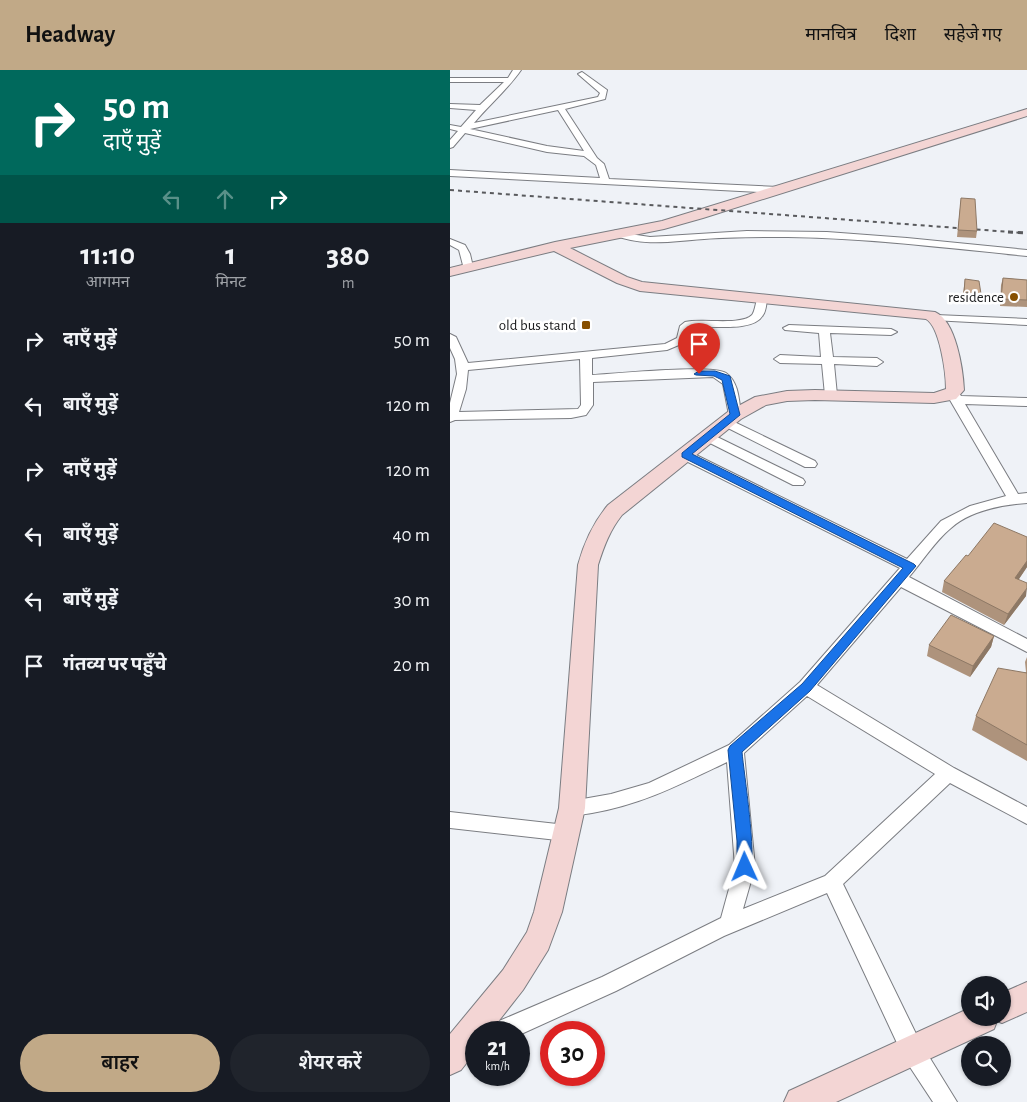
<!DOCTYPE html>
<html lang="hi">
<meta charset="utf-8">
<style>
body{margin:0;font-family:"Alegreya Sans","Noto Sans Devanagari",sans-serif;background:#20242c;color:#f1f3f6;height:100vh;display:flex;flex-direction:column;font-size:19px;white-space:nowrap}
*{box-sizing:border-box;margin:0}
p{font-size:16px;color:#9ea1a6}
.icon{flex:none;width:28px;height:28px;fill:none;stroke:currentColor;stroke-width:2;stroke-linecap:round;stroke-linejoin:round}
.map{position:relative;flex:1;overflow:hidden}
.panel{display:flex;flex-direction:column;background:#171b24;width:450px}
.panel>*{flex:none}
.hud{background:#00695c;color:#fff;overflow:hidden}
.tools{position:absolute;left:511px;top:906px;display:grid;gap:10px}
.tools a{display:grid;place-items:center;width:50px;height:50px;border-radius:50%;background:#171b24;box-shadow:0 1px 4px #0004;font-size:25px}
.speed{position:absolute;left:15px;top:951px;display:flex;gap:10px;font-size:25px;font-weight:700;text-align:center}
.speed>*{display:grid;place-content:center;width:65px;height:65px;border-radius:50%;background:#171b24;box-shadow:0 1px 4px #0004;line-height:1}
.speed small{font-size:12px;font-weight:400}
.speed .limit{border:8px solid #d22;background:#fff;color:#111}
.pin{position:absolute;display:grid;place-items:center;width:42px;height:42px;color:#fff;margin:-51px -21px;border-radius:50% 50% 50% 0;rotate:-45deg;box-shadow:0 0 5px #0007}
.pin .icon{rotate:45deg}
.me{position:absolute;width:55px;margin:-28px;rotate:359deg;stroke-linejoin:round;filter:drop-shadow(0 0 4px #0008)}
.turn{display:flex;align-items:center;gap:18px;height:105px;padding:0 20px;font-size:22px}
.turn .icon{width:65px;height:65px;stroke-width:2.5}
.turn b{display:block;font-size:35px;line-height:42px}
.lanes{display:flex;align-items:center;height:48px;padding:0 20px;background:#0003;justify-content:center;gap:25px;direction:ltr}
.lanes .off{opacity:.35}
.eta{display:flex;justify-content:space-evenly;align-items:center;height:85px;text-align:center}
.eta b{font-size:30px;font-weight:600;line-height:35px}
.cta{display:flex;gap:10px;margin-top:auto;padding:10px 20px}
.cta a{flex:1;height:58px;border-radius:30px;background:#c1a987;color:#111;font-size:20px;font-weight:600;line-height:58px;text-align:center}
.cta a+a{background:#20242c;color:#f1f3f6}
ul{padding:0;list-style:none}
li{display:flex;align-items:center;gap:15px;height:65px;padding:0 20px}
li div{flex:1}
li b{display:block;font-size:19px}
li em{font-style:normal}
header{display:flex;align-items:center;gap:30px;box-sizing:border-box;height:70px;padding:0 25px;background:#c1a987;color:#111}
header strong{font-size:24px}
nav{display:flex;gap:28px;margin-inline-start:auto;font-size:18px}
main{display:flex;flex:1;min-height:0}
.map>svg:first-child{display:block}
.lines{fill:none;stroke-linecap:round;stroke-linejoin:round}
.street-casing{stroke:#7b7d82;stroke-width:2}
.secondary-casing{stroke:#7b7d82;stroke-width:2}
.street{fill:#fff;fill-rule:evenodd}
.secondary{fill:#f3d5d4;fill-rule:evenodd}
.rail-far1{stroke:#595a5d;stroke-width:2;stroke-dasharray:4 4;stroke-linecap:butt}
.rail{stroke:#595a5d;stroke-width:3;stroke-dasharray:5 5;stroke-linecap:butt}
.wall{fill:#ae937c}
.shaded-wall{fill:#8d7865}
.building{fill:#caab90;stroke:#8d7865}
.route{fill:#1a73e8;stroke:#114b97}
.poi-dot{fill:#874f00;stroke:#fff;stroke-width:2}
.labels{text-anchor:middle;stroke-width:5;stroke-linejoin:round;paint-order:stroke}
.far-poi-label{font-size:15px;fill:#202123;stroke:#fff;text-anchor:end}
</style>
<header>
<strong>Headway</strong>
<nav><a>मानचित्र</a><a>दिशा</a><a>सहेजे गए</a></nav>
</header>
<main>
<section class="panel">
<div class="hud">
<div class="turn"><svg class="icon" aria-label="right" viewBox="0 0 24 24"><path d="M7 20v-9h11M14 6l5 5-5 5"/></svg><div><b>50 m</b>दाएँ मुड़ें</div></div>
<div class="lanes"><svg class="icon off" aria-label="left" viewBox="0 0 24 24"><path d="M17 20v-9H6M10 6l-5 5 5 5"/></svg><svg class="icon off" aria-label="ahead" viewBox="0 0 24 24"><path d="M12 20V5M6 11l6-6 6 6"/></svg><svg class="icon" aria-label="right" viewBox="0 0 24 24"><path d="M7 20v-9h11M14 6l5 5-5 5"/></svg></div>
</div>
<div class="eta">
<div><b>11:10</b><p>आगमन</p></div>
<div><b>1</b><p>मिनट</p></div>
<div><b>380</b><p>m</p></div>
</div>
<ul>
<li><svg class="icon" aria-label="right" viewBox="0 0 24 24"><path d="M7 20v-9h11M14 6l5 5-5 5"/></svg><div><b>दाएँ मुड़ें</b></div><em>50 m</em></li>
<li><svg class="icon" aria-label="left" viewBox="0 0 24 24"><path d="M17 20v-9H6M10 6l-5 5 5 5"/></svg><div><b>बाएँ मुड़ें</b></div><em>120 m</em></li>
<li><svg class="icon" aria-label="right" viewBox="0 0 24 24"><path d="M7 20v-9h11M14 6l5 5-5 5"/></svg><div><b>दाएँ मुड़ें</b></div><em>120 m</em></li>
<li><svg class="icon" aria-label="left" viewBox="0 0 24 24"><path d="M17 20v-9H6M10 6l-5 5 5 5"/></svg><div><b>बाएँ मुड़ें</b></div><em>40 m</em></li>
<li><svg class="icon" aria-label="left" viewBox="0 0 24 24"><path d="M17 20v-9H6M10 6l-5 5 5 5"/></svg><div><b>बाएँ मुड़ें</b></div><em>30 m</em></li>
<li><svg class="icon" aria-label="arrive" viewBox="0 0 24 24"><path d="M6 21V4h12l-3 4 3 4H6"/></svg><div><b>गंतव्य पर पहुँचे</b></div><em>20 m</em></li>
</ul>
<div class="cta"><a>बाहर</a><a>शेयर करें</a></div>
</section>
<div class="map">
<svg width="577" height="1032" viewBox="0 0 577 1032">
<rect width="100%" height="100%" fill="#eff2f7"/>
<g class="lines">
<!-- street casing -->
<g class="street-casing">
<path id="street" d="M63,0H71C58,19 39,35 24,53L148,27L150,23L128,4L132,2L157,20L155,29L115,39L147,88L154,94L159,109L328,117L333,120L328,123L0,106V100L150,108L146,95L134,86L97,82L15,63L3,77L0,78V70L8,61L0,59V55L11,57L26,40L0,38V34L30,35L54,12H0V8H58ZM108,40L134,81L97,76L20,59Z
M167,160L180,164L200,167L297,161L377,162L457,168L577,180V186C497,178 418,168 338,167C310,167 282,167 254,169C223,171 194,177 164,165V161Z
M0,169L15,175L20,184L23,197L22,199H14L9,180L0,175Z
M312,227L317,230C316,235 316,241 313,245C303,263 260,255 242,257L236,272L217,280L142,288V305C165,304 261,294 276,303C289,312 289,331 291,345L289,348H281L279,345L273,314L263,307L143,312V335L136,345L121,348L5,350L0,352V333L7,304L5,289L0,278V264L6,267L18,293L215,274L227,268L230,256L235,252C251,248 291,256 302,245C305,241 305,235 307,230ZM130,289L131,335L128,339L9,342L16,319L18,300Z
M486,245L577,249V255L482,250L480,248L482,246Z
M339,255L441,259L447,262L441,265L380,263L383,287L427,288L433,292L427,296L384,294L387,325L381,329L375,325L372,294L330,293L324,289L330,285L371,287L369,263L335,260L333,258Z
M503,319L507,320L511,326L577,328V336L515,334L568,424L577,423V433C552,435 521,440 501,458C485,471 472,492 459,507L577,569V582L451,517L367,615L504,698L577,737V754L500,713L393,814L470,972L507,1032H483L454,988L377,823L274,866L166,921L69,965V962H39L42,954L152,907L271,848L285,797L277,692C233,713 191,735 142,743C133,744 124,747 116,744L113,738L116,732L161,724L199,713L279,675L350,612L450,498L230,388L228,385L230,382H240L457,489L491,451L520,436L556,426L500,330L497,323ZM357,626L485,704L375,806L293,839L305,797L294,683Z
M276,348L365,391L367,394L365,397H355L272,355L270,352L272,349Z
M259,363L353,409L355,412L353,415H343L254,370L253,367L254,364Z
M0,742L116,755L123,757L125,763L123,769L116,771L0,758Z"/>
</g>
<!-- secondary casing -->
<g class="secondary-casing">
<path id="secondary" d="M577,39V46L253,148L214,159L120,178L177,207L192,212L485,242C506,251 513,299 514,320L506,329L484,333L365,330L337,331L316,335L291,349L172,445C160,460 154,476 148,495L135,738L112,842L98,880L73,920L40,962H26V981L11,1000L0,1005V964L53,900L77,862L84,842L109,738L128,495C134,473 143,453 158,435L279,341L305,327L337,321L365,320L484,323L496,319C496,303 490,257 476,249L190,221L167,213L104,181L0,206V198L105,172L212,151Z
M577,912V942L552,953L547,951L544,959L386,1032H334L339,1021L520,938V948H552V923Z"/>
</g>
<!-- street -->
<use href="#street" class="street"/>
<!-- secondary -->
<use href="#secondary" class="secondary"/>
<!-- rail-far1 -->
<path class="rail-far1" d="M0,120L574,163"/>
<!-- rail -->
<path class="rail" d="M558,162L577,163"/>
</g>
<!-- wall -->
<path class="wall" d="M511,128L527,161L526,168L507,167Z
M553,208L577,210V237L550,236L551,215Z
M515,209L531,224L530,231H512Z
M577,467V497L569,509L576,526L554,555L492,522L494,511L518,486Z
M544,566L541,577L520,607L477,586L479,575Z
M577,587V691L522,660L526,646L576,602L575,592Z"/>
<!-- shaded-wall -->
<path class="shaded-wall" d="M577,491V497L562,519L565,508Z
M577,518L576,526L554,555L558,544Z
M544,566L541,577L520,607L523,596Z"/>
<!-- building -->
<path class="building" d="M511,128L525,129L527,161L508,160Z
M553,208L577,210V230L551,229Z
M515,209L529,211L531,224L514,223Z
M544,453L577,467V491L565,508L577,513V518L558,544L494,511L516,485L518,486Z
M501,545L544,566L523,596L479,575Z
M548,598L577,603V675L526,646Z"/>
<!-- route -->
<path class="route" d="M249,301H265L280,306L290,345L242,384L464,494L466,496L360,621L292,682C294,704 307,786 300,802L295,804L289,802L287,797V771L278,680L280,676L352,614L453,498L232,387V383L280,344L272,310L264,306L246,305L244,304Z"/>
<!-- markers -->
<g class="poi-dot">
<circle cx="564" cy="227" r="5"/>
<rect x="131" y="250" width="10" height="10" rx="2.5"/>
</g>
<g class="labels">
<!-- far-poi labels -->
<g class="far-poi-label">
<text x="554" y="232">residence</text>
<text x="126" y="260">old bus stand</text>
</g>
</g>
</svg>
<div class="tools">
<a><svg class="icon" aria-label="sound" viewBox="0 0 24 24"><path d="M4 9h4l5-4v14l-5-4H4zM17 9q2 3 0 6"/></svg></a>
<a><svg class="icon" aria-label="search" viewBox="0 0 24 24"><circle cx="10" cy="10" r="6"/><path d="M15 15l6 6"/></svg></a>
</div>
<div class="speed"><div>21<small>km/h</small></div><div class="limit">30</div></div>
<div class="pin" style="left:249px;top:304px;background:#d93025"><svg class="icon" aria-label="arrive" viewBox="0 0 24 24"><path d="M6 21V4h12l-3 4 3 4H6"/></svg></div>
<svg class="me" style="left:295px;top:797px" viewBox="-20 -20 40 40"><path d="M0-17L14 15 0 8-14 15z" fill="#1a73e8" stroke="#fff" stroke-width="4"/></svg>
</div>
</main>
